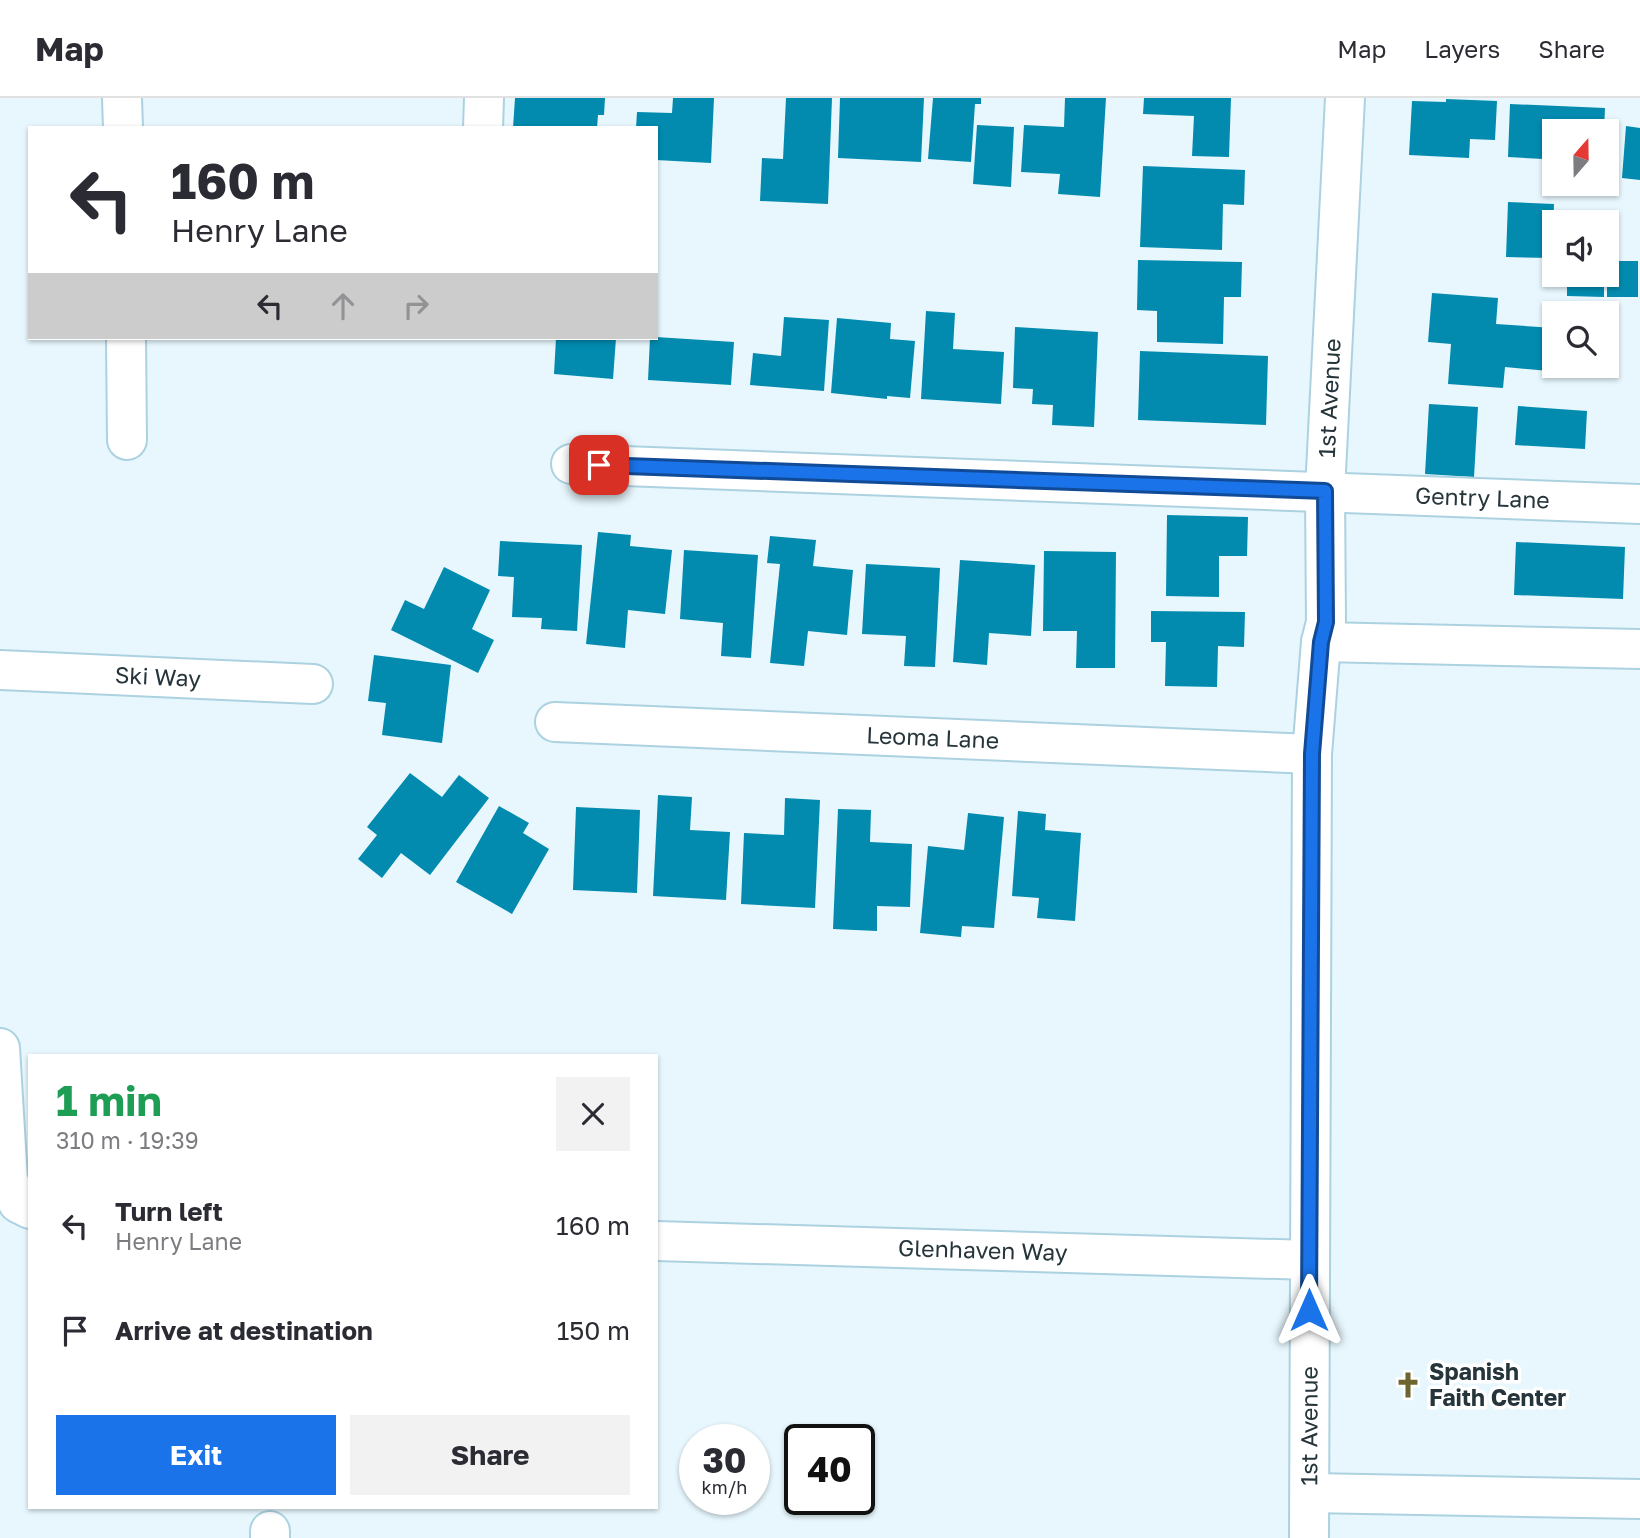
<!DOCTYPE html>
<meta charset="utf-8">
<style>
body{margin:0;font-family:"Golos Text",sans-serif;background:#f2f2f3;color:#2b2b33;height:100vh;display:flex;flex-direction:column;font-size:26px;white-space:nowrap}
*{box-sizing:border-box;margin:0}
p{font-size:23px;color:#7c7c81}
.icon{flex:none;width:38px;height:38px;fill:none;stroke:currentColor;stroke-width:2;stroke-linecap:round;stroke-linejoin:round}
.map{position:relative;flex:1;overflow:hidden}
.drawer{position:absolute;left:28px;top:956px;width:630px;height:455px;display:flex;flex-direction:column;background:#fff;border-radius:0px;box-shadow:0 2px 5px #0004}
.drawer>*{flex:none}
.guide{position:absolute;left:28px;top:28px;width:630px;height:214px;border-radius:0px;box-shadow:0 2px 5px #0004;background:#fff;color:#2b2b33;overflow:hidden}
.needle{width:46px;rotate:20deg}
.buttons{position:absolute;left:1542px;top:21px;display:grid;gap:14px}
.buttons a{display:grid;place-items:center;width:77px;height:77px;border-radius:0px;background:#fff;box-shadow:0 2px 5px #0004;font-size:35px}
.speed{position:absolute;left:679px;top:1326px;display:flex;gap:14px;font-size:35px;font-weight:700;text-align:center}
.speed>*{display:grid;place-content:center;width:91px;height:91px;border-radius:50%;background:#fff;box-shadow:0 2px 5px #0004;line-height:1}
.speed small{font-size:18px;font-weight:400}
.speed .limit{border:4px solid #111;border-radius:10px;background:#fff;color:#111}
.pin{position:absolute;display:grid;place-items:center;width:60px;height:60px;color:#fff;margin:-30px;border-radius:14px;box-shadow:0 4px 10px #0006}
.me{position:absolute;width:77px;margin:-38px;rotate:0deg;stroke-linejoin:round;filter:drop-shadow(0 0 5px #0008)}
.turn{display:flex;align-items:center;gap:24px;height:147px;padding:0 28px;font-size:32px}
.turn .icon{width:91px;height:91px;stroke-width:2.5}
.turn b{display:block;font-size:49px;line-height:60px}
.lanes{display:flex;align-items:center;height:66px;padding:0 28px;background:#0003;justify-content:center;gap:35px;direction:ltr}
.lanes .off{opacity:.35}
.round{display:grid;place-items:center;flex:none;width:74px;height:74px;border-radius:0px;background:#f2f2f3}
.head{display:flex;align-items:center;justify-content:space-between;height:119px;padding:0 28px}
h1{font-size:42px;font-weight:700;line-height:52px;color:#1e9e55}
.button{display:flex;gap:14px;margin-top:auto;padding:14px 28px}
.button a{flex:1;height:80px;border-radius:0px;background:#1a73e8;color:#fff;font-size:28px;font-weight:700;line-height:80px;text-align:center}
.button a+a{background:#f2f2f3;color:#2b2b33}
ul{padding:0;list-style:none}
li{display:flex;align-items:center;gap:21px;height:105px;padding:0 28px}
li div{flex:1}
li b{display:block;font-size:26px}
li em{font-style:normal}
header{display:flex;align-items:center;gap:42px;box-sizing:border-box;height:98px;padding:0 35px;background:#fff;border-bottom:2px solid #e1e1e2}
header strong{font-size:33px}
nav{display:flex;gap:38px;margin-inline-start:auto;font-size:24px}
.map>svg:first-child{display:block}
.building{fill:#028baf}
.lines{fill:none;stroke-linecap:round;stroke-linejoin:round}
.minor-casing{stroke:#acd2e1;stroke-width:42}
.minor{stroke:#fff;stroke-width:38}
.route-casing{stroke:#114b97;stroke-width:18}
.route{stroke:#1a73e8;stroke-width:12}
.labels{text-anchor:middle;stroke-width:7;stroke-linejoin:round;paint-order:stroke}
.street-label{font-size:23px;fill:#26353b;stroke:#fff}
.poi-label{font-size:23px;font-weight:bold;fill:#26353b;stroke:#fff;text-anchor:start}
</style>
<header>
<strong>Map</strong>
<nav><a>Map</a><a>Layers</a><a>Share</a></nav>
</header>
<div class="map">
<svg width="1640" height="1440" viewBox="0 0 1640 1440">
<rect width="100%" height="100%" fill="#e7f7fd"/>
<!-- building -->
<path class="building" d="M515,0H605L604,17H598L597,30H513Z
M673,0H714L711,65L656,62V30H636L637,14L672,15Z
M786,0H832L828,106L760,103L762,60L783,61Z
M840,0H924L921,64L838,60Z
M933,0H981V6H975L971,64L928,61Z
M1065,0H1106L1100,99L1058,96L1060,76L1021,74L1024,27L1064,29Z
M1144,0H1231L1229,59L1192,58L1194,18L1143,16Z
M1446,1L1497,3L1495,42L1470,41L1469,60L1409,57L1412,3L1446,4Z
M1510,6L1605,10L1604,33H1554V80H1542L1543,61L1508,59Z
M977,27L1014,29L1011,89L973,86Z
M1626,28L1640,30V82L1622,80Z
M1143,68L1245,72L1244,107L1223,106L1222,152L1140,149Z
M1508,104L1554,106L1552,160L1506,159Z
M1138,162L1242,164L1241,199H1224L1223,246L1157,244V213L1137,212Z
M1607,163H1638V199H1607Z
M1567,177H1604V199L1567,198Z
M1432,195L1498,200L1496,226L1554,230V268H1571V275L1505,269L1503,290L1448,286L1451,246L1428,244Z
M926,213L955,215L953,251L1004,254L1001,306L921,301Z
M784,219L829,222L824,293L750,287L753,255L781,258Z
M837,220L891,225L890,241L915,243L910,300L887,298V301L831,295Z
M1015,229L1098,234L1094,329L1052,327L1053,307L1032,306L1033,291L1013,290Z
M656,239L734,244L731,287L648,282L650,240Z
M556,240H616L613,281L554,276Z
M1140,253L1268,258L1266,327L1138,322Z
M1429,306L1478,309L1474,379L1425,376Z
M1518,308L1587,313L1585,351L1515,347Z
M1167,417L1248,419L1247,458H1219V499L1166,498Z
M598,434L631,437L630,448L672,452L665,516L628,512L625,550L586,546Z
M770,438L816,442L813,468L853,472L847,537L808,533L804,568L770,565L780,466L767,465Z
M500,443L582,447L577,533L541,531L542,520L512,519L514,479L498,478Z
M1516,444L1625,449L1623,501L1514,497Z
M684,452L758,457L751,560L721,558L723,525L680,521Z
M1044,453L1116,454L1115,570H1076L1077,533H1043Z
M960,462L1035,467L1031,538L989,535L987,567L953,564Z
M866,466L940,470L935,569L904,568L906,538L862,536Z
M444,469L490,492L472,531L494,542L478,575L391,532L405,502L424,511Z
M1151,513L1245,514L1244,549L1218,548L1217,589L1165,588L1166,544H1151Z
M374,557L451,567L442,645L382,637L386,605L368,603Z
M410,675L442,699L459,677L489,700L430,777L401,755L382,780L358,761L377,737L367,729Z
M658,697L692,699L690,732L730,734L726,802L653,798Z
M785,700L820,702L815,810L741,806L744,735L784,737Z
M499,708L529,725L523,735L549,751L512,816L456,784Z
M576,709L640,712L637,795L573,792Z
M838,711L871,712L870,744L912,746L910,809L877,808V833L833,831Z
M1018,713L1046,716L1045,732L1081,735L1075,823L1037,820L1039,800L1012,798Z
M968,715L1004,719L994,830L962,828L961,839L920,835L928,748L964,752Z"/>
<g class="lines">
<!-- minor casing -->
<g class="minor-casing">
<g id="minor">
<path d="M122,0L123,30"/>
<path d="M483,30L484,0"/>
<path d="M126,240L127,342"/>
<path id="s1" d="M571,366L1640,406"/>
<path d="M1321,544L1640,551"/>
<path id="s2" d="M0,572L313,586"/>
<path id="s3" d="M555,624L1312,656"/>
<path d="M0,950L8,1082L18,1105L30,1111"/>
<path id="s4" d="M656,1143L1309,1162"/>
<path d="M1310,1395L1640,1401"/>
<path d="M270,1440V1433"/>
<path id="s5" d="M1309,1440L1312,656L1321,544L1326,524L1325,393L1345,0"/>
</g>
</g>
<!-- minor -->
<use href="#minor" class="minor"/>
</g>
<g class="lines">
<!-- route casing -->
<g class="route-casing">
<path id="route" d="M599,367L1325,393L1326,524L1321,544L1312,656L1309,1212"/>
</g>
<!-- route -->
<use href="#route" class="route"/>
</g>
<!-- icons -->
<defs>
<g id="church-bare" transform="scale(2.1)"><path d="M-1.2-6h2.4v3.5h3.3v2.4h-3.3V6h-2.4V-.1h-3.3v-2.4h3.3Z" fill="#6e6430" stroke="#fff" stroke-width="2.5" paint-order="stroke"/></g>
</defs>
<g fill-rule="evenodd">
<use href="#church-bare" x="1408" y="1287"/>
</g>
<g class="labels">
<!-- street labels -->
<g class="street-label">
<text dy="8" stroke="none"><textPath href="#s5" startOffset="1141">1st Avenue</textPath></text>
<text dy="8" stroke="none"><textPath href="#s1" startOffset="912">Gentry Lane</textPath></text>
<text dy="8" stroke="none"><textPath href="#s2" startOffset="158">Ski Way</textPath></text>
<text dy="8" stroke="none"><textPath href="#s3" startOffset="378">Leoma Lane</textPath></text>
<text dy="8" stroke="none"><textPath href="#s4" startOffset="327">Glenhaven Way</textPath></text>
<text dy="8" stroke="none"><textPath href="#s5" startOffset="112">1st Avenue</textPath></text>
</g>
<!-- poi labels -->
<g class="poi-label">
<text x="1429" y="1282">Spanish<tspan x="1429" dy="26">Faith Center</tspan></text>
</g>
</g>
</svg>
<div class="buttons">
<a><svg class="needle" viewBox="-14 -14 28 28"><path d="M0-13l5 13h-10z" fill="#e53935"/><path d="M0 13l5-13h-10z" fill="#7c7c81"/></svg></a>
<a><svg class="icon" aria-label="sound" viewBox="0 0 24 24"><path d="M4 9h4l5-4v14l-5-4H4zM17 9q2 3 0 6"/></svg></a>
<a><svg class="icon" aria-label="search" viewBox="0 0 24 24"><circle cx="10" cy="10" r="6"/><path d="M15 15l6 6"/></svg></a>
</div>
<div class="speed"><div>30<small>km/h</small></div><div class="limit">40</div></div>
<div class="pin" style="left:599px;top:367px;background:#d93025"><svg class="icon" aria-label="arrive" viewBox="0 0 24 24"><path d="M6 21V4h12l-3 4 3 4H6"/></svg></div>
<svg class="me" style="left:1309px;top:1212px" viewBox="-20 -20 40 40"><path d="M0-17L14 15 0 8-14 15z" fill="#1a73e8" stroke="#fff" stroke-width="4"/></svg>
<div class="guide">
<div class="turn"><svg class="icon" aria-label="left" viewBox="0 0 24 24"><path d="M17 20v-9H6M10 6l-5 5 5 5"/></svg><div><b>160 m</b>Henry Lane</div></div>
<div class="lanes"><svg class="icon" aria-label="left" viewBox="0 0 24 24"><path d="M17 20v-9H6M10 6l-5 5 5 5"/></svg><svg class="icon off" aria-label="ahead" viewBox="0 0 24 24"><path d="M12 20V5M6 11l6-6 6 6"/></svg><svg class="icon off" aria-label="right" viewBox="0 0 24 24"><path d="M7 20v-9h11M14 6l5 5-5 5"/></svg></div>
</div>
<section class="drawer">
<div class="head"><div><h1>1 min</h1><p>310 m · 19:39</p></div><a class="round"><svg class="icon" aria-label="close" viewBox="0 0 24 24"><path d="M6 6l12 12M18 6L6 18"/></svg></a></div>
<ul>
<li><svg class="icon" aria-label="left" viewBox="0 0 24 24"><path d="M17 20v-9H6M10 6l-5 5 5 5"/></svg><div><b>Turn left</b><p>Henry Lane</p></div><em>160 m</em></li>
<li><svg class="icon" aria-label="arrive" viewBox="0 0 24 24"><path d="M6 21V4h12l-3 4 3 4H6"/></svg><div><b>Arrive at destination</b></div><em>150 m</em></li>
</ul>
<div class="button"><a>Exit</a><a>Share</a></div>
</section>
</div>
